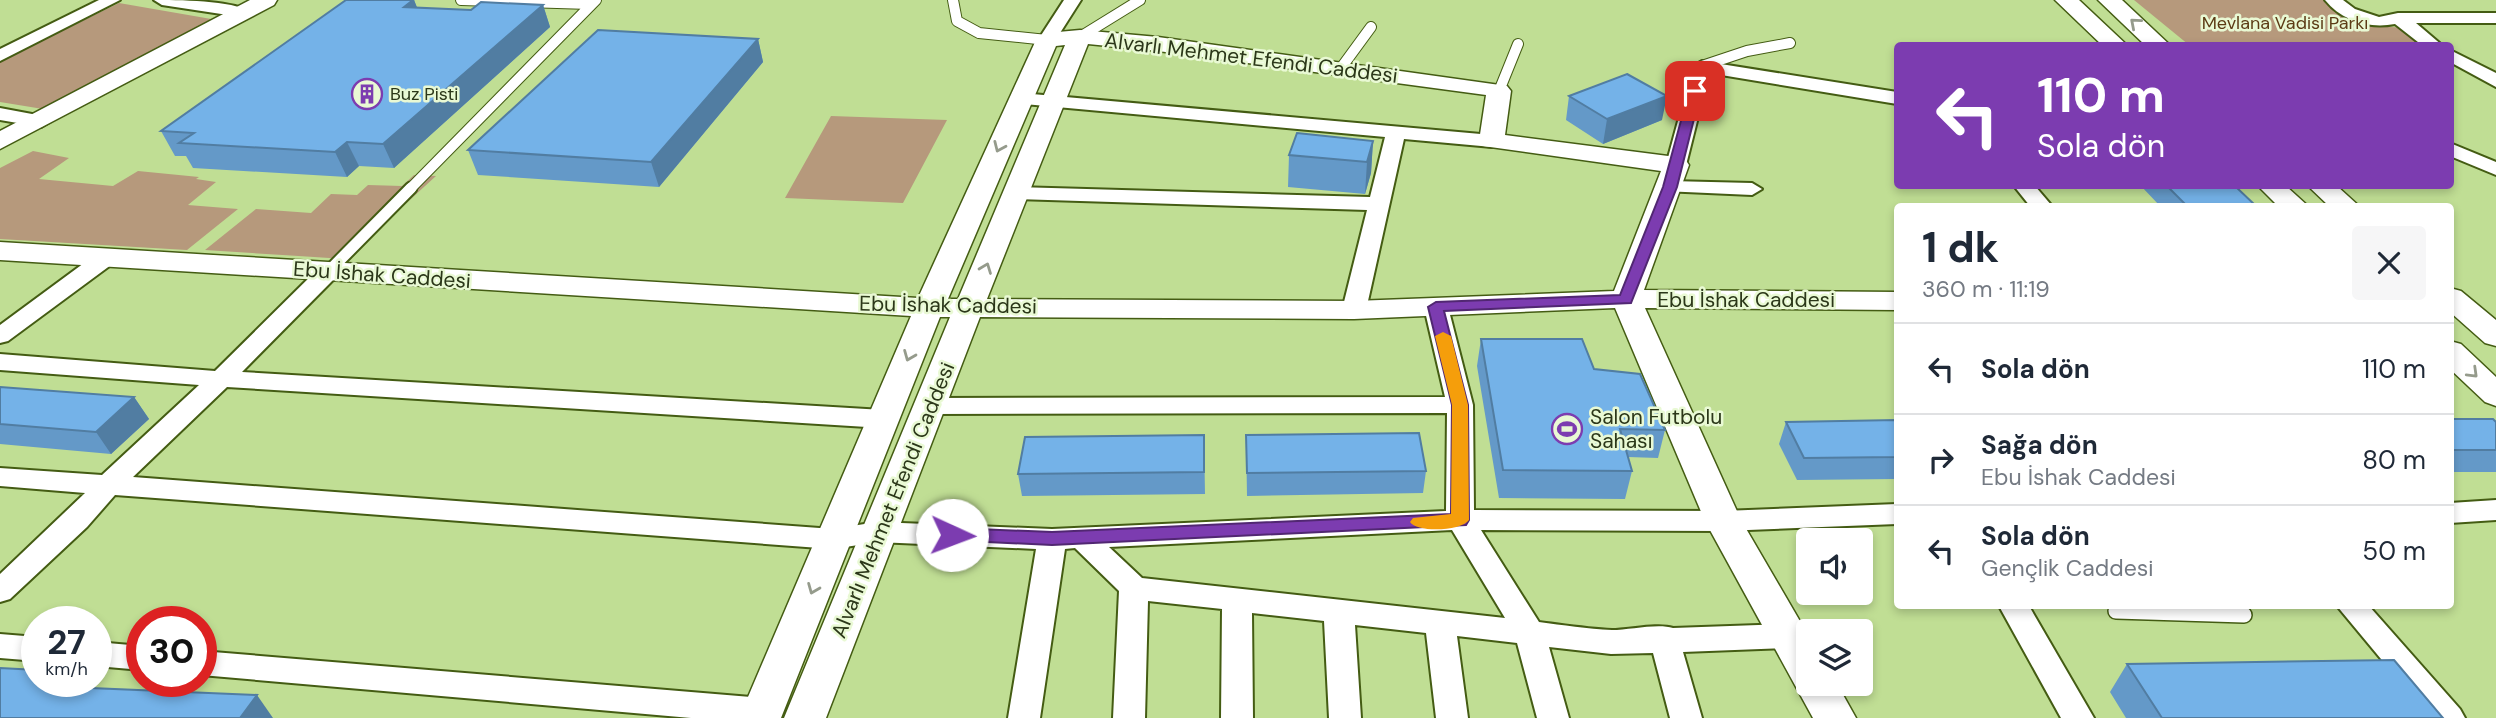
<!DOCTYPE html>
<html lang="tr">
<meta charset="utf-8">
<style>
body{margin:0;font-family:"DM Sans",sans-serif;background:#f6f6f7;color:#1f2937;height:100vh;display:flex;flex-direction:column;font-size:26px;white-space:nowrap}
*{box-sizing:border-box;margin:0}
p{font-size:23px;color:#747a83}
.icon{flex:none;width:38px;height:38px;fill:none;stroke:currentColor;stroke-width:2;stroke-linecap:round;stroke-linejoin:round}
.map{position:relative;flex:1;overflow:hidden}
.sheet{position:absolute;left:1894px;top:203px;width:560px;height:406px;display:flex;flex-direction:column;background:#fff;border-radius:7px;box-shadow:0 4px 10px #0003}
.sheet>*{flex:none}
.guide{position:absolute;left:1894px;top:42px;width:560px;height:147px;border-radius:7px;box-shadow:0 4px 10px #0003;background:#7c3cb0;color:#fff;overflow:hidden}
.fabs{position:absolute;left:1796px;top:528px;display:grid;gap:14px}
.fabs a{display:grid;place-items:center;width:77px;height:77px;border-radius:7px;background:#fff;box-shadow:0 4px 10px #0003;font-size:35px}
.speed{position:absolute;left:21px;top:606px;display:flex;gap:14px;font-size:35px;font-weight:700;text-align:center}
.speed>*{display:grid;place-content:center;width:91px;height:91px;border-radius:50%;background:#fff;box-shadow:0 4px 10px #0003;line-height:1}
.speed small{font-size:18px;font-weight:400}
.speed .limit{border:10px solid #d22;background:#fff;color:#111}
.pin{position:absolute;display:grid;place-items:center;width:60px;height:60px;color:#fff;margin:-30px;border-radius:14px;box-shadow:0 4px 10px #0006}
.me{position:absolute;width:77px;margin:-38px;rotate:92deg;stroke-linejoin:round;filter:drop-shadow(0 0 5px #0008)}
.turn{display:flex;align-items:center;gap:24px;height:147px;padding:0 28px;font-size:32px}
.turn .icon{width:91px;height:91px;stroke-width:2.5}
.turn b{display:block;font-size:49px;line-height:60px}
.round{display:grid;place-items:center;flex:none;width:74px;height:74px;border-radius:7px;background:#f6f6f7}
.overview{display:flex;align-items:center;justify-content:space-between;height:119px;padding:0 28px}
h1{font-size:42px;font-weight:700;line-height:52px}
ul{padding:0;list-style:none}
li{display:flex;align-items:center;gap:21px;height:91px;padding:0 28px;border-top:2px solid #e0e1e3}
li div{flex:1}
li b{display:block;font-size:26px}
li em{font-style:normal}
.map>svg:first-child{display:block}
.green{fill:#b6997c}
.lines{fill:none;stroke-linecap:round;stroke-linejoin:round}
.service-far2-casing{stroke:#445c13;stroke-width:12}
.service-far1-casing{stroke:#445c13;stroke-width:15}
.service-casing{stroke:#445c13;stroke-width:18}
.minor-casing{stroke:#445c13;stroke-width:4}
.tertiary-casing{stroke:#445c13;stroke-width:3}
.service-far2{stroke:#fff;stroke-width:10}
.service-far1{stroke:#fff;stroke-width:11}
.service{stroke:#fff;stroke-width:15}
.minor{fill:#fff;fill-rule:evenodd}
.tertiary{fill:#fff;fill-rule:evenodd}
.wall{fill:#6499c8}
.shaded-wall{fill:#517da2}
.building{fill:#74b2e8;stroke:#517da2;stroke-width:2}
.oneway{stroke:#959b8c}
.route{fill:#7c3cb0;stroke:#512772;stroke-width:2}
.slow{fill:#f59e0b}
.labels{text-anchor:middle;stroke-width:5;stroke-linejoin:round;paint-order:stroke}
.far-park-label{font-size:18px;fill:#5c3b15;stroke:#e9f9d4}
.far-poi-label{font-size:18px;fill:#2b3719;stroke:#e9f9d4;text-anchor:start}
.street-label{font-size:21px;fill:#2b3719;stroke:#e9f9d4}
.poi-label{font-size:21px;fill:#2b3719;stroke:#e9f9d4;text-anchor:start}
</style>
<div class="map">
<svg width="2496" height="718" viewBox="0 0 2496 718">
<rect width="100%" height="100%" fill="#c0de94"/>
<!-- green -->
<path class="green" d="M2134,0H2333C2357,19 2379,30 2410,27L2435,45H2189Z
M119,3L217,20L43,109L0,102V61Z
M831,116L947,120L903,203L785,198Z
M33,151L69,158L39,179L113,186L138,171L199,177L196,179L216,182L188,205L238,209L187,250L0,239V168Z
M414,175L436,176L345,259L205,250L256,209L311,213L331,194L357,195L368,185L402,186Z"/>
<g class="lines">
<!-- service-far2 casing -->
<g class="service-far2-casing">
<path id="service-far2" d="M461,0L590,4
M953,0L957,21L979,33L1047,40
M1080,37L1140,0
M1702,66L1747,51L1790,43
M1341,68L1371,27
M1499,91L1518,44
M409,190L596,0"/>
</g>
<!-- service-far1 casing -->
<g class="service-far1-casing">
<path id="service-far1" d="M328,272L411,188"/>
</g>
<!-- service casing -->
<g class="service-casing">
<path id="service" d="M2116,611L2244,615L2236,606"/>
</g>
<!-- minor casing -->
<g class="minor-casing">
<path id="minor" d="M99,0H120L0,61V49Z
M154,0C175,0 235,0 249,12L241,17L162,5Z
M1064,0H1081L1053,44H1041L1038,40Z
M2325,0H2343L2355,9L2379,17L2398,13H2496V23H2416L2443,46H2423L2395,24C2369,29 2342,21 2325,0Z
M2450,50L2496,73V87L2450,62Z
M1702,61L1897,92V104L1709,73L1686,165L1676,171L1669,169L1666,165L1693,66Z
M1021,93L1492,135L1502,141L1492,147L1404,139L1366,310L1362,315H1346L1342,310L1367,210L1015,199L1005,193L1015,187L1370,197L1385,137L1014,103L1012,99L1014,95Z
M0,108L48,117L51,121L41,127L0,120Z
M2450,143L2496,162V175L2450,156Z
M1670,181L1752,183L1762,189L1752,195L1663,191L1660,187Z
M2014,186H2035L2052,206H2030Z
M107,250L118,257L115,262L8,341L0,343V325L99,252Z
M328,265L336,267L339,272L336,277L242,372L883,410L892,413L896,419L892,425L883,428L227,387L133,477L833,529L877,522L1052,529L1446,511L1447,413L931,414L922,412L918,406L922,400L931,398L1445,397L1424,307L1428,302H1444L1448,307L1473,405L1474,510L1723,511L1897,504V524L1723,531L1481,530L1539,622C1563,625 1587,629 1612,630C1629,630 1658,623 1673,628L1787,624L1798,628L1802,636L1798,644L1787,648L1683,652L1702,718H1670L1653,653L1611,654L1549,647L1569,718H1537L1517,643L1457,636L1468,718H1436L1426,633L1355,625L1361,718H1329L1324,621L1252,613L1253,718H1221L1222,609L1148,601L1145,718H1113L1119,591L1075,548L1065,549L1040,718H1008L1036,549L877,542L833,549L115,495L87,527L10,599L0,602V574L85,493L0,486V468L102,475L199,385L0,370V354L215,371L320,267ZM1452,530L1505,618L1142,578L1109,547Z
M2496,500V520L2450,523V503Z
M1999,606H2029L2094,718H2061Z
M2337,606H2369L2460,709L2465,718H2430Z
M0,634L37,637V661L0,658Z
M96,642L142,646V670L96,666Z
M201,651L763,698L774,702L779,711L776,718H691L201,675Z"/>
</g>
<!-- tertiary casing -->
<g class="tertiary-casing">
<path id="tertiary" d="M250,0H277L274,5L0,149V131Z
M2055,0H2079L2128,46H2103Z
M2098,0H2122L2171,46H2146Z
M1080,30L1158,37L1507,86L1511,91L1505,135L1676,157L1685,159L1689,165L1644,290L1897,292V310L1645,308L1741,520L1808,635V684H1837L1856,718H1813L1705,521L1615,308L1354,319L980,317L826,718H784L950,317H940L781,718H739L911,316L0,260V242L918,298L1036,40L1047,33ZM1088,44L1158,51L1486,95L1479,141L1483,146L1661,171L1614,291L1354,301L987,299ZM1065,45L958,299H948L1056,46Z
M2258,186H2286L2308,206H2278Z
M2308,186H2337L2359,206H2329Z
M2450,288L2461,291L2496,320V346L2485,343L2450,312Z
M2450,341L2461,344L2496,377V406L2485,402L2450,369Z"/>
</g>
<!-- service-far2 -->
<use href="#service-far2" class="service-far2"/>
<!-- service-far1 -->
<use href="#service-far1" class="service-far1"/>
<!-- service -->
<use href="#service" class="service"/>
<!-- minor -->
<use href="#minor" class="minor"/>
<!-- tertiary -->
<use href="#tertiary" class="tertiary"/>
</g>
<!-- wall -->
<path class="wall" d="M414,0L417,8L471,10L543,5L550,27L394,168L359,166L347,177L193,168L186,156H175L161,131Z
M758,39L763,62L659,187L478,175L468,150Z
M1569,96L1662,120L1603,144L1566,120Z
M1373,141L1371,173L1365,194L1288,187L1289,155Z
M2141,186H2235L2256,206H2160Z
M1481,339L1594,369L1665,430L1658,458L1628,457L1632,471L1625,499L1499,498L1477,366Z
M0,387L134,397L149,419L111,454L0,444Z
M2450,419L2496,422V472H2450Z
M1897,420V479L1797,480L1779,444L1786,422Z
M1204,435L1205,494L1022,496L1018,474Z
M1246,435L1426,471L1423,493L1247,496Z
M2127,664L2443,718H2126L2110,692Z"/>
<!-- shaded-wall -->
<path class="shaded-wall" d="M414,0L423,22L404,7Z
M543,5L550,27L394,168L383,144Z
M758,39L763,62L659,187L651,162Z
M1667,96L1662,120L1603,144L1607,119Z
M1373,141L1371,173L1365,194L1367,162Z
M347,142L359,166L347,177L335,152Z
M134,397L149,419L111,454L96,432Z
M48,681H65L87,707L44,686Z
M257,695L273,718H240Z"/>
<!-- building -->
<path class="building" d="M346,0H413L404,7L471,10L481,2L543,5L383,144L347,142L335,152L179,143L194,133L161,131Z
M598,30L758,39L651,162L468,150Z
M1627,74L1667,96L1607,119L1569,96Z
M1297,133L1373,141L1367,162L1289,155Z
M2167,186H2235L2256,206H2187Z
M1481,339H1582L1594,369L1640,374L1665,430L1620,429L1632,471L1503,470Z
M0,387L134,397L96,432L0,424Z
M2450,419H2493L2496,422V450H2450Z
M1897,420V457L1804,458L1786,422Z
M1419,433L1426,471L1247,473L1246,435Z
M1204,435V472L1018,474L1025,437Z
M2394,660L2443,718H2162L2127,664Z
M0,668L37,670V681H48L44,686L257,695L240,718H0Z"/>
<!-- one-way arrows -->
<defs><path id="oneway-chevron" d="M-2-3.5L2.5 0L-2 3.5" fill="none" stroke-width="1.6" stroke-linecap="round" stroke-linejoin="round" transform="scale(1.75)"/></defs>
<g class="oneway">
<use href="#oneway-chevron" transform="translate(2135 23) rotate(-139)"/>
<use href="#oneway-chevron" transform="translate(999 147) rotate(114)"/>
<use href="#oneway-chevron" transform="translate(986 268) rotate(-69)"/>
<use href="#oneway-chevron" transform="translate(909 356) rotate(112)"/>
<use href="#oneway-chevron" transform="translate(2473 373) rotate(44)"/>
<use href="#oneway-chevron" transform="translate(813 589) rotate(112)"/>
</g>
<!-- route -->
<path class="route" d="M1695,87L1701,91L1677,187L1631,303L1444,311L1468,405L1469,520L1466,525L1052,545L945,540L943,535L952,528L1052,532L1451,514L1452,405L1428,307L1436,302L1620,295L1663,187L1689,91Z"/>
<!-- slow -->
<path class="slow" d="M1443,332L1451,336L1468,405L1469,520C1462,531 1417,533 1410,522L1413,518L1451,514L1452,405L1435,336Z"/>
<!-- icons -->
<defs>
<g id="building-ring" transform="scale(1.575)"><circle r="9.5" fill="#e9f9d4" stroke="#7c3cb0" stroke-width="1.5"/><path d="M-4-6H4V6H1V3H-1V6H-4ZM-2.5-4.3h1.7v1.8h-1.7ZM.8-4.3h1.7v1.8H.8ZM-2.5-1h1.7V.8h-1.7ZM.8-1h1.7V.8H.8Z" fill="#7c3cb0"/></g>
<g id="stadium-ring" transform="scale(1.575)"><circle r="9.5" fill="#e9f9d4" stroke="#7c3cb0" stroke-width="1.5"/><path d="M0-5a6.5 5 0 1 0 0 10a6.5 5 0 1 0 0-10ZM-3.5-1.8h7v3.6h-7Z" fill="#7c3cb0"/></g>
</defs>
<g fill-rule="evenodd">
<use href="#building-ring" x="367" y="94"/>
<use href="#stadium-ring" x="1567" y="429"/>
</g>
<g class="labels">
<!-- far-park labels -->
<g class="far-park-label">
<text x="2285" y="29">Mevlana Vadisi Parkı</text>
</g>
<!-- far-poi labels -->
<g class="far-poi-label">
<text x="390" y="100">Buz Pisti</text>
</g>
<!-- street labels -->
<g class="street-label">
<text transform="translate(1251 58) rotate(7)" y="7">Alvarlı Mehmet Efendi Caddesi</text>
<text transform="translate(382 275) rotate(4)" y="7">Ebu İshak Caddesi</text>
<text x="1746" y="307">Ebu İshak Caddesi</text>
<text transform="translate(948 305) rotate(1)" y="7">Ebu İshak Caddesi</text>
<text transform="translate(893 500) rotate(-68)" y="7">Alvarlı Mehmet Efendi Caddesi</text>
</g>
<!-- poi labels -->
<g class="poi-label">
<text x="1590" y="424">Salon Futbolu<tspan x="1590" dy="24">Sahası</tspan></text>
</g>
</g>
</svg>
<div class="fabs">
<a><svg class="icon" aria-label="sound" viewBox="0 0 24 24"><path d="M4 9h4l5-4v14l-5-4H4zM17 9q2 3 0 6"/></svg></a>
<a><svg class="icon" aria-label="layers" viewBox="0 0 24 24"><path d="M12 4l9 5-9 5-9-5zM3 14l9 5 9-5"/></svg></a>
</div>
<div class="speed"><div>27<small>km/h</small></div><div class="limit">30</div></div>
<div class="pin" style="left:1695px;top:91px;background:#d93025"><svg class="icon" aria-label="arrive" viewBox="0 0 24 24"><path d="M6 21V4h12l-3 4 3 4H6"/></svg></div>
<svg class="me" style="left:952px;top:535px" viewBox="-20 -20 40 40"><circle r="19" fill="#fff"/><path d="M0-13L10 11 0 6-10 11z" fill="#7c3cb0"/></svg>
<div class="guide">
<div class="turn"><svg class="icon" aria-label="left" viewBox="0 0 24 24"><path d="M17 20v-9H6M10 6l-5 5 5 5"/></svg><div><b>110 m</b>Sola dön</div></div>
</div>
<section class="sheet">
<div class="overview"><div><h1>1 dk</h1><p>360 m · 11:19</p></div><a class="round"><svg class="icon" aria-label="close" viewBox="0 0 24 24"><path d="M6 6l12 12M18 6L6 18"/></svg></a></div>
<ul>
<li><svg class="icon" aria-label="left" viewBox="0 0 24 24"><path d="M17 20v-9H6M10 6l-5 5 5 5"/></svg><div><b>Sola dön</b></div><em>110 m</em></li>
<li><svg class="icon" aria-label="right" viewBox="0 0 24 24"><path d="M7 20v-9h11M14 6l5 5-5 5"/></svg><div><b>Sağa dön</b><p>Ebu İshak Caddesi</p></div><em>80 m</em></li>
<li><svg class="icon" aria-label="left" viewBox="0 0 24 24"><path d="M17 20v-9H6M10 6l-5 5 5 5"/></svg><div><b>Sola dön</b><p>Gençlik Caddesi</p></div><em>50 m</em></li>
</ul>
</section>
</div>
